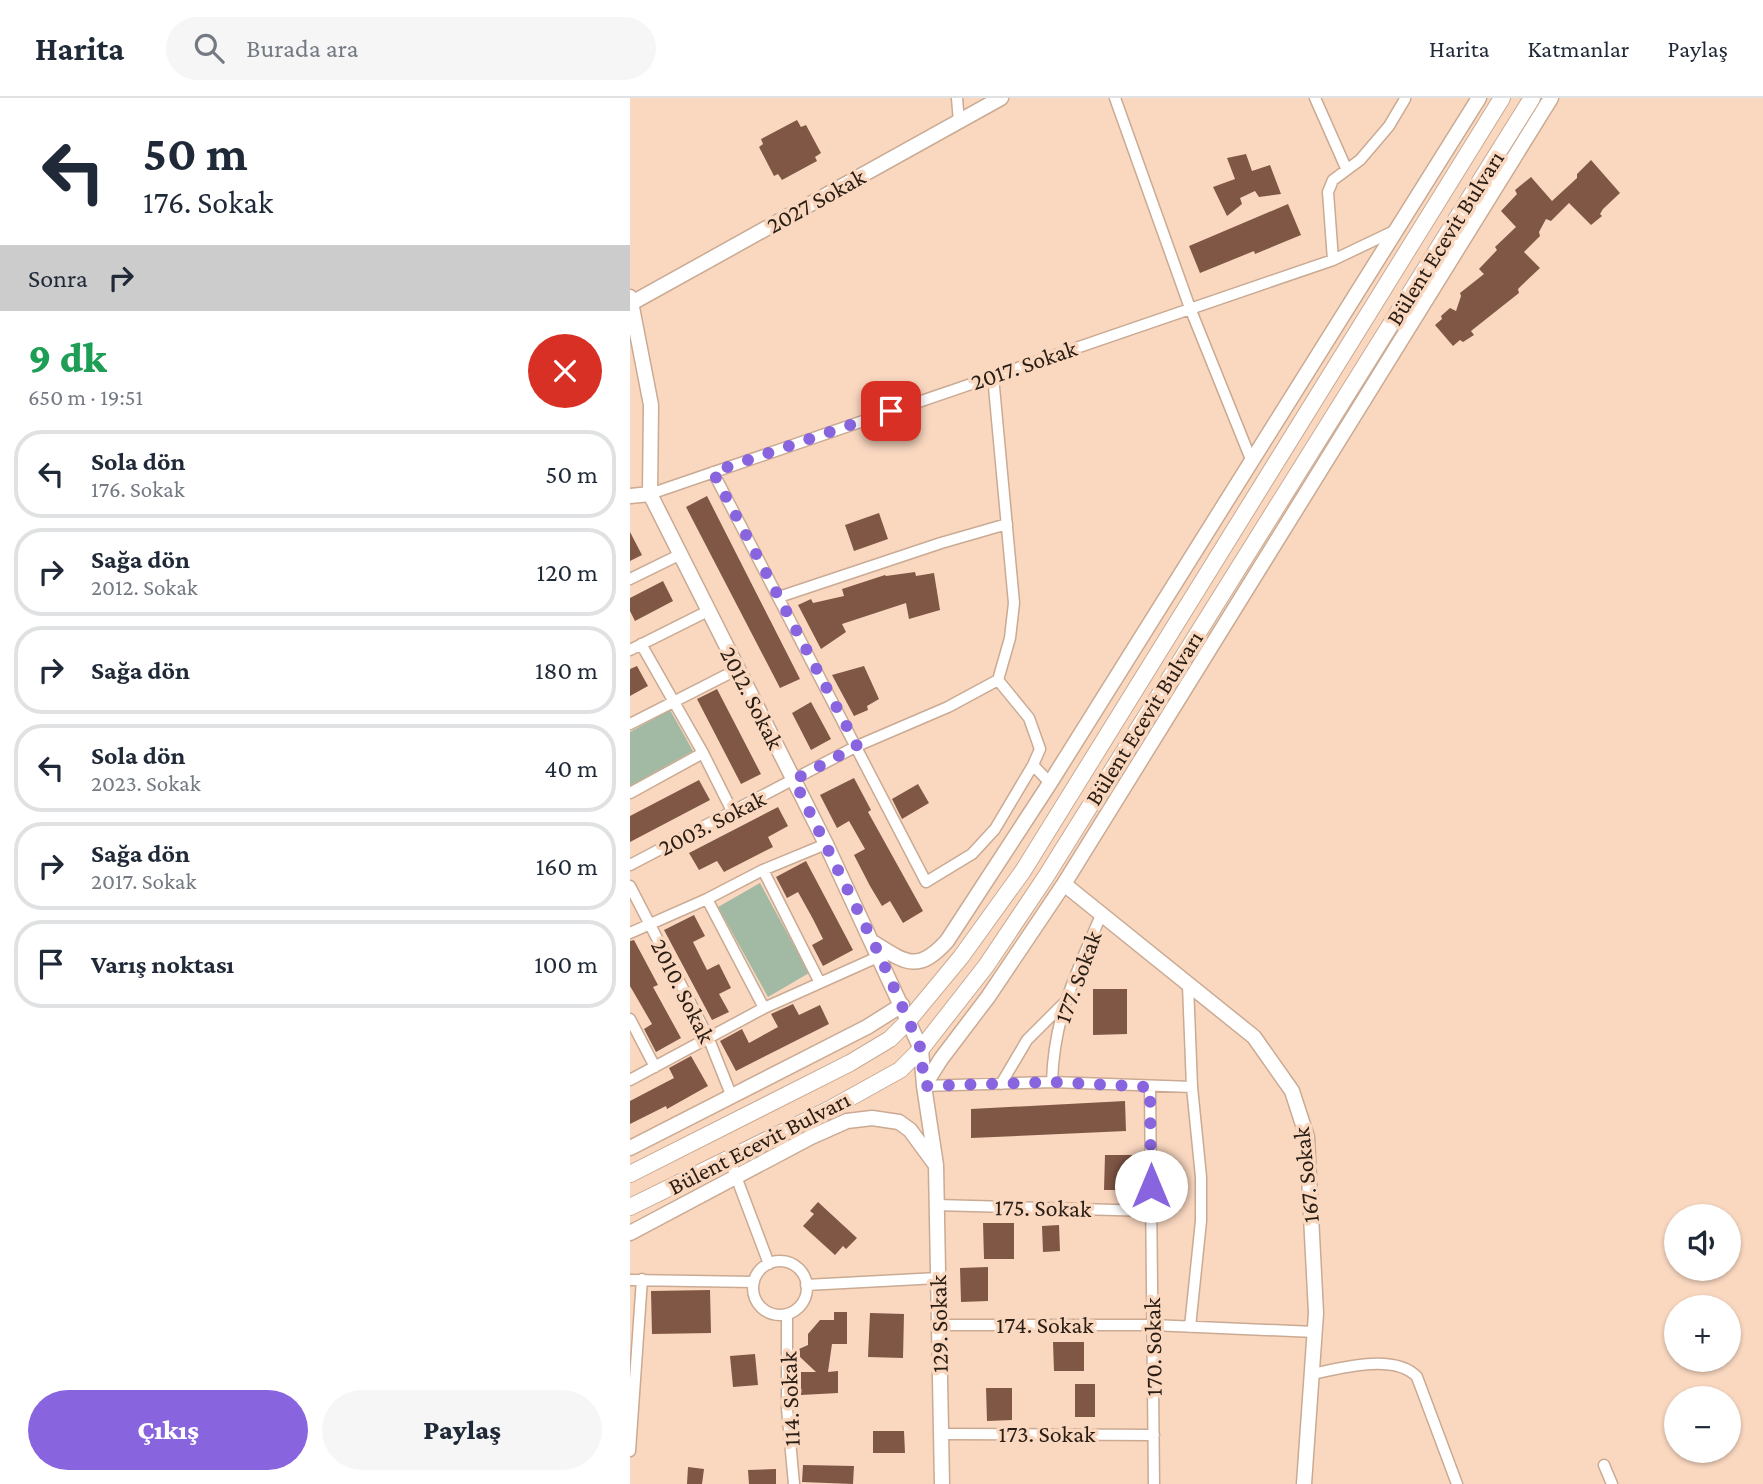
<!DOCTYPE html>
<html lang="tr">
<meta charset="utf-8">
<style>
body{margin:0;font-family:"Crimson Pro",serif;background:#f6f6f7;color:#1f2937;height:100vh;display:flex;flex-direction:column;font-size:26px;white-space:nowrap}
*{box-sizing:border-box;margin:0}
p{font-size:23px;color:#747a83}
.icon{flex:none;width:38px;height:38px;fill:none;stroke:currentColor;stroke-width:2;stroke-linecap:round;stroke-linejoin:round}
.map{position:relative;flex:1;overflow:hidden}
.sheet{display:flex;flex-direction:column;background:#fff;width:630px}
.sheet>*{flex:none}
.top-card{background:#fff;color:#1f2937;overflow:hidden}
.controls{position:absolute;left:1034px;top:1106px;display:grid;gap:14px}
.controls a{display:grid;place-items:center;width:77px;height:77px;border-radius:50%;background:#fff;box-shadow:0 2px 5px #0004;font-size:35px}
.pin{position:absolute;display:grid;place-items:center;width:60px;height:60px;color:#fff;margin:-30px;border-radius:14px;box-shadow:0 4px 10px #0006}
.me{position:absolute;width:77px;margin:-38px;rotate:0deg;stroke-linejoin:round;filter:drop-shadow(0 0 5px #0008)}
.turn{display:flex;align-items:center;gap:24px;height:147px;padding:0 28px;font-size:32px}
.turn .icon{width:91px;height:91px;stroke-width:2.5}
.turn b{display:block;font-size:49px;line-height:60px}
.then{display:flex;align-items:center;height:66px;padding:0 28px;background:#0003;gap:14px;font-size:26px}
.round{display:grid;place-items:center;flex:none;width:74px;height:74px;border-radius:37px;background:#f6f6f7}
.summary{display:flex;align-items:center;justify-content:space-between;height:119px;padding:0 28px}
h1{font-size:42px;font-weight:800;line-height:52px;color:#1e9e55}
.cta{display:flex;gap:14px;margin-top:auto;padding:14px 28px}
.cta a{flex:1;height:80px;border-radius:42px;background:#8864de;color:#fff;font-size:28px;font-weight:800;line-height:80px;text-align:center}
.cta a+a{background:#f6f6f7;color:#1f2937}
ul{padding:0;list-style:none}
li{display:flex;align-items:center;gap:21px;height:88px;margin:0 14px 10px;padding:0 14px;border:4px solid #e0e1e3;border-radius:28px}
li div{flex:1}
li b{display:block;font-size:26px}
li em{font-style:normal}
header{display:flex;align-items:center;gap:42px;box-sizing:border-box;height:98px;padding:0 35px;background:#fff;border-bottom:2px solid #e0e1e3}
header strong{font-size:33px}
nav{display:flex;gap:38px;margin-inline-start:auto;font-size:24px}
.search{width:490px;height:63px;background:#f6f6f7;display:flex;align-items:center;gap:18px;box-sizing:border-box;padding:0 24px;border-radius:38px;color:#747a83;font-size:26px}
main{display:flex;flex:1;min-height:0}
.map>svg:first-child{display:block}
.green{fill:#a2baa3}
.building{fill:#805645}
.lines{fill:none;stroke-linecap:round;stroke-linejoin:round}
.minor-casing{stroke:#caaa93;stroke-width:13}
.tertiary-casing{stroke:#caaa93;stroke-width:17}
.secondary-casing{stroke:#caaa93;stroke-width:18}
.minor{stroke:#fff;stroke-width:10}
.tertiary{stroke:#fff;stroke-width:14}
.secondary{stroke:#fff;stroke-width:16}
.route{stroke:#8864de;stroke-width:12;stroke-dasharray:0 21.6}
.labels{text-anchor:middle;stroke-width:7;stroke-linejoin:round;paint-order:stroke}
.street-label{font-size:24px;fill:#291d14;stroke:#fad8c0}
</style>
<header>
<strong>Harita</strong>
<div class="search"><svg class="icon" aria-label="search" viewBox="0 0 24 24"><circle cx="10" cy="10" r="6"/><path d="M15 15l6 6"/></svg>Burada ara</div>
<nav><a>Harita</a><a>Katmanlar</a><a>Paylaş</a></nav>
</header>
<main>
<section class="sheet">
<div class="top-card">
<div class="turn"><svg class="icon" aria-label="left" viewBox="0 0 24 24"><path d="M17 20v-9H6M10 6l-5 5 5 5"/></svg><div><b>50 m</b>176. Sokak</div></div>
<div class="then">Sonra<svg class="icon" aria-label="right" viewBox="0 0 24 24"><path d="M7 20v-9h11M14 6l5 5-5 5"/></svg></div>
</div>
<div class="summary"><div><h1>9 dk</h1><p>650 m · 19:51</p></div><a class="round" style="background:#d93025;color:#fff"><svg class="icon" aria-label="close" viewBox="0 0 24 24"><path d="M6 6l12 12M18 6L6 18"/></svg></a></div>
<ul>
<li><svg class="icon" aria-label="left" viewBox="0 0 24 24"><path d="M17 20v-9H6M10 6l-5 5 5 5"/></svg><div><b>Sola dön</b><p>176. Sokak</p></div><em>50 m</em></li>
<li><svg class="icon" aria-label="right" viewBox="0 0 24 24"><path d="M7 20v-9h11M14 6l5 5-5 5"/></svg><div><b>Sağa dön</b><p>2012. Sokak</p></div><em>120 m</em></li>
<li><svg class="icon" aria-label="right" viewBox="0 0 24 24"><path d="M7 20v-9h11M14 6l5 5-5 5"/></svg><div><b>Sağa dön</b></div><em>180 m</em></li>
<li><svg class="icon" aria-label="left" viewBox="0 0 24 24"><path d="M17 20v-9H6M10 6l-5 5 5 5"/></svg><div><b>Sola dön</b><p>2023. Sokak</p></div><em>40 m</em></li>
<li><svg class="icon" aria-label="right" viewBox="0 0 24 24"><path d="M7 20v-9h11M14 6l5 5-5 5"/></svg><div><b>Sağa dön</b><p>2017. Sokak</p></div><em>160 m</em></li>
<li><svg class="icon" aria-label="arrive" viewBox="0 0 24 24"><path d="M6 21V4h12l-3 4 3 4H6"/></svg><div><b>Varış noktası</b></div><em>100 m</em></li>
</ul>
<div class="cta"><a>Çıkış</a><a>Paylaş</a></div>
</section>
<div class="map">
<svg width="1133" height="1386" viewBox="0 0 1133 1386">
<rect width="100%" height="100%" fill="#fad8c0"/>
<!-- green -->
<path class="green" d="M40,612L63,653L0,688V634Z
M130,785L179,875L138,899L88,809Z"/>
<!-- building -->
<path class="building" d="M167,22L171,29L176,27L191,55L185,59L187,63L152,82L148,76L144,78L129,49L133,46L131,41Z
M616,56L622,73L640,67L651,96L629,99L625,93L610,100L612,106L597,118L583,89L605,81L597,60Z
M961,62L990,95L973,111L970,116L972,118L961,127L939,105L921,123L916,121L909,134L910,138L894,154L910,170L892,187L888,191L889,195L841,233L844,237L833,244L830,242L823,248L805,227L812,221L811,218L820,210L826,213L831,198L830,195L854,176L849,171L867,152L865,149L886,129L871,113L887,96L885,92L901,79L922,103L947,80V76Z
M658,106L671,137L625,156L624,153L570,175L559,148Z
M77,398L170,581L150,590L56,409Z
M249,415L258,441L224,453L215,427Z
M0,434L12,457L0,463Z
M285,474L286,478L304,475L310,512L279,521L276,505L212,526L216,534L191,551L168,507L181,501L183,505L214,498L212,491L255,477L256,478Z
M33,483L43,503L5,523L0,513V500Z
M7,568L18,588L0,598V571Z
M234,568L249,601L237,608L238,612L224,618L202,577Z
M87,591L131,676L111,686L67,601Z
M181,604L201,641L181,652L162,615Z
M224,680L241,712L238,714L293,813L273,825L260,803L252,808L240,788L224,757L235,751L219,723L207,730L190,697Z
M69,682L80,702L0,744V718Z
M288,686L299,705L272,721L262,701Z
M148,709L158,728L138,739L143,749L94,774L87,763L69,772L59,755Z
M176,763L223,852L193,868L182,847L193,841L183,821L168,794L157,800L146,779Z
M64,817L75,838L63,844L77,872L89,866L101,890L89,896L99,914L82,922L34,832Z
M4,842L28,887L23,889L51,940L26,954L14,931L22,926L0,888V843Z
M463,891H497V936L463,937Z
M163,906L169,917L190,907L199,926L106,973L90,943L112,931L119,945L148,929L141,916Z
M61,958L78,988L37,1011L36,1008L0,1026V1003L44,980L39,970Z
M495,1003L496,1033L341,1040V1011Z
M475,1057H502V1092H474Z
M188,1104L227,1140L216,1151L213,1148L205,1157L173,1128L184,1116L180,1113Z
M353,1125H384V1161H354Z
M429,1127L430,1153L413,1154L412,1128Z
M358,1169V1203L331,1204L330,1170Z
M80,1192L81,1235L22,1236L21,1193Z
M204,1214H217V1246H202L198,1274L208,1273V1295L171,1297V1274H186L170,1259L169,1251L178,1247V1236L190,1222H204Z
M240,1215L274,1216L273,1260L238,1259Z
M423,1244H454V1273H424Z
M125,1256L128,1287L103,1289L100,1258Z
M445,1286H465V1319H445Z
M356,1290H382V1322L357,1323Z
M243,1333H274L275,1355H243Z
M173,1367L224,1368L223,1386L172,1384Z
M58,1369L74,1371L72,1386H57Z
M146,1371V1386H119L118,1372Z"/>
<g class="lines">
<!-- minor casing -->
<g class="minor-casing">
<path id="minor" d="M327,0L329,24
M485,0L560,210L622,364
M685,0L716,70
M703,162L698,94L703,82L730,62L759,28L775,1
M363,278L384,505L380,540L368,582
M83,374L296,784L342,756L365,731L403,667
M20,396L703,162L766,132
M0,481L49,457
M149,499L311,445L377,426
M11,546L73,655L102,713
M0,552L78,513
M0,626L108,571
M0,695L73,655
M0,767L227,648L318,609L368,582L399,620L410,651L403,667L420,685
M133,772L189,883
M0,788L78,939L102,999
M77,801L134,910
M0,835L77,801L133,772L196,746
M558,887L562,989L571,1079V1123L560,1229
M0,921L25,969
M0,982L134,910L250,858
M422,984C424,917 446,877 471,817
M371,986L397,942L434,905
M294,988L422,984L562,989
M520,989L524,1386
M99,1060L139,1166
M306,1107L521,1113
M123 1190a27 27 0 1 1 54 0a27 27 0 1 1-54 0Z
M0,1182L124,1184
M176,1187L308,1180
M157,1216V1310L164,1386
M309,1227H522L685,1234
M682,1276C710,1270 765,1255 787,1279L827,1386
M311,1336L524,1337
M0,1353L12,1181
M974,1367L982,1386"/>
</g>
<!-- tertiary casing -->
<g class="tertiary-casing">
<path id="tertiary" d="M0,199L21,307L20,396L196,746L291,951L294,988L306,1067L312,1386
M0,206L371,0
M0,398L20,396
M434,786L624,939L662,993L677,1039L686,1215L674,1386
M244,845C276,865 288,875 317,843L420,685L849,0
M294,988L311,961L358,899L434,786L921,0
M0,1050L237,929L272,907
M0,1135L181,1039L217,1023L242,1020L269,1024L280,1032L305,1066"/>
</g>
<!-- secondary casing -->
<g class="secondary-casing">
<path id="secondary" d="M0,1076L220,965L260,941L278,923L331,859L393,773L872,0
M0,1109L198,1012L270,972L291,951L356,868L415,780L902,0"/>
</g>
<!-- minor -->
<use href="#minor" class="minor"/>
<!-- tertiary -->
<use href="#tertiary" class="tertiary"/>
<!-- secondary -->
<use href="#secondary" class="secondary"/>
</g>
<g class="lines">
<!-- route -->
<path class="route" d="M261,313L83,374L227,648L164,682L250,858L291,951L294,988L422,984L520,989L521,1088"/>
</g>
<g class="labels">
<!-- street labels -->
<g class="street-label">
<text transform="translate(186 103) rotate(-29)" y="8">2027 Sokak</text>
<text transform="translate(815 140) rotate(-58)" y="8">Bülent Ecevit Bulvarı</text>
<text transform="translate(394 267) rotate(-19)" y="8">2017. Sokak</text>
<text transform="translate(122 600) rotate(63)" y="8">2012. Sokak</text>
<text transform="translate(514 620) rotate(-58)" y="8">Bülent Ecevit Bulvarı</text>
<text transform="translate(82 725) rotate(-27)" y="8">2003. Sokak</text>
<text transform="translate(448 879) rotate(-70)" y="8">177. Sokak</text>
<text transform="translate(53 893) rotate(63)" y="8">2010. Sokak</text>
<text transform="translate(129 1045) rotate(-27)" y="8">Bülent Ecevit Bulvarı</text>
<text transform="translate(676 1077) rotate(-96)" y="8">167. Sokak</text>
<text transform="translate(413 1110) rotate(1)" y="8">175. Sokak</text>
<text transform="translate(309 1226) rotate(-91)" y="8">129. Sokak</text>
<text x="415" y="1235">174. Sokak</text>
<text transform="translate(523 1249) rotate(-91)" y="8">170. Sokak</text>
<text transform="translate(160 1301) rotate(-92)" y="8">114. Sokak</text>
<text x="417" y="1344">173. Sokak</text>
</g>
</g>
</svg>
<div class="controls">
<a><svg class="icon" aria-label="sound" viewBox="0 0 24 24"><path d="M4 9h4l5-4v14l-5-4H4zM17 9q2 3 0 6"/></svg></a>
<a>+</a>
<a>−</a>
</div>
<div class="pin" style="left:261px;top:313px;background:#d93025"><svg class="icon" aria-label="arrive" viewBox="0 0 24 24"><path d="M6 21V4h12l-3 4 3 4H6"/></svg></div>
<svg class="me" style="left:521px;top:1088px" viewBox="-20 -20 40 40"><circle r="19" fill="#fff"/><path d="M0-13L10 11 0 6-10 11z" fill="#8864de"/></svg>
</div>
</main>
